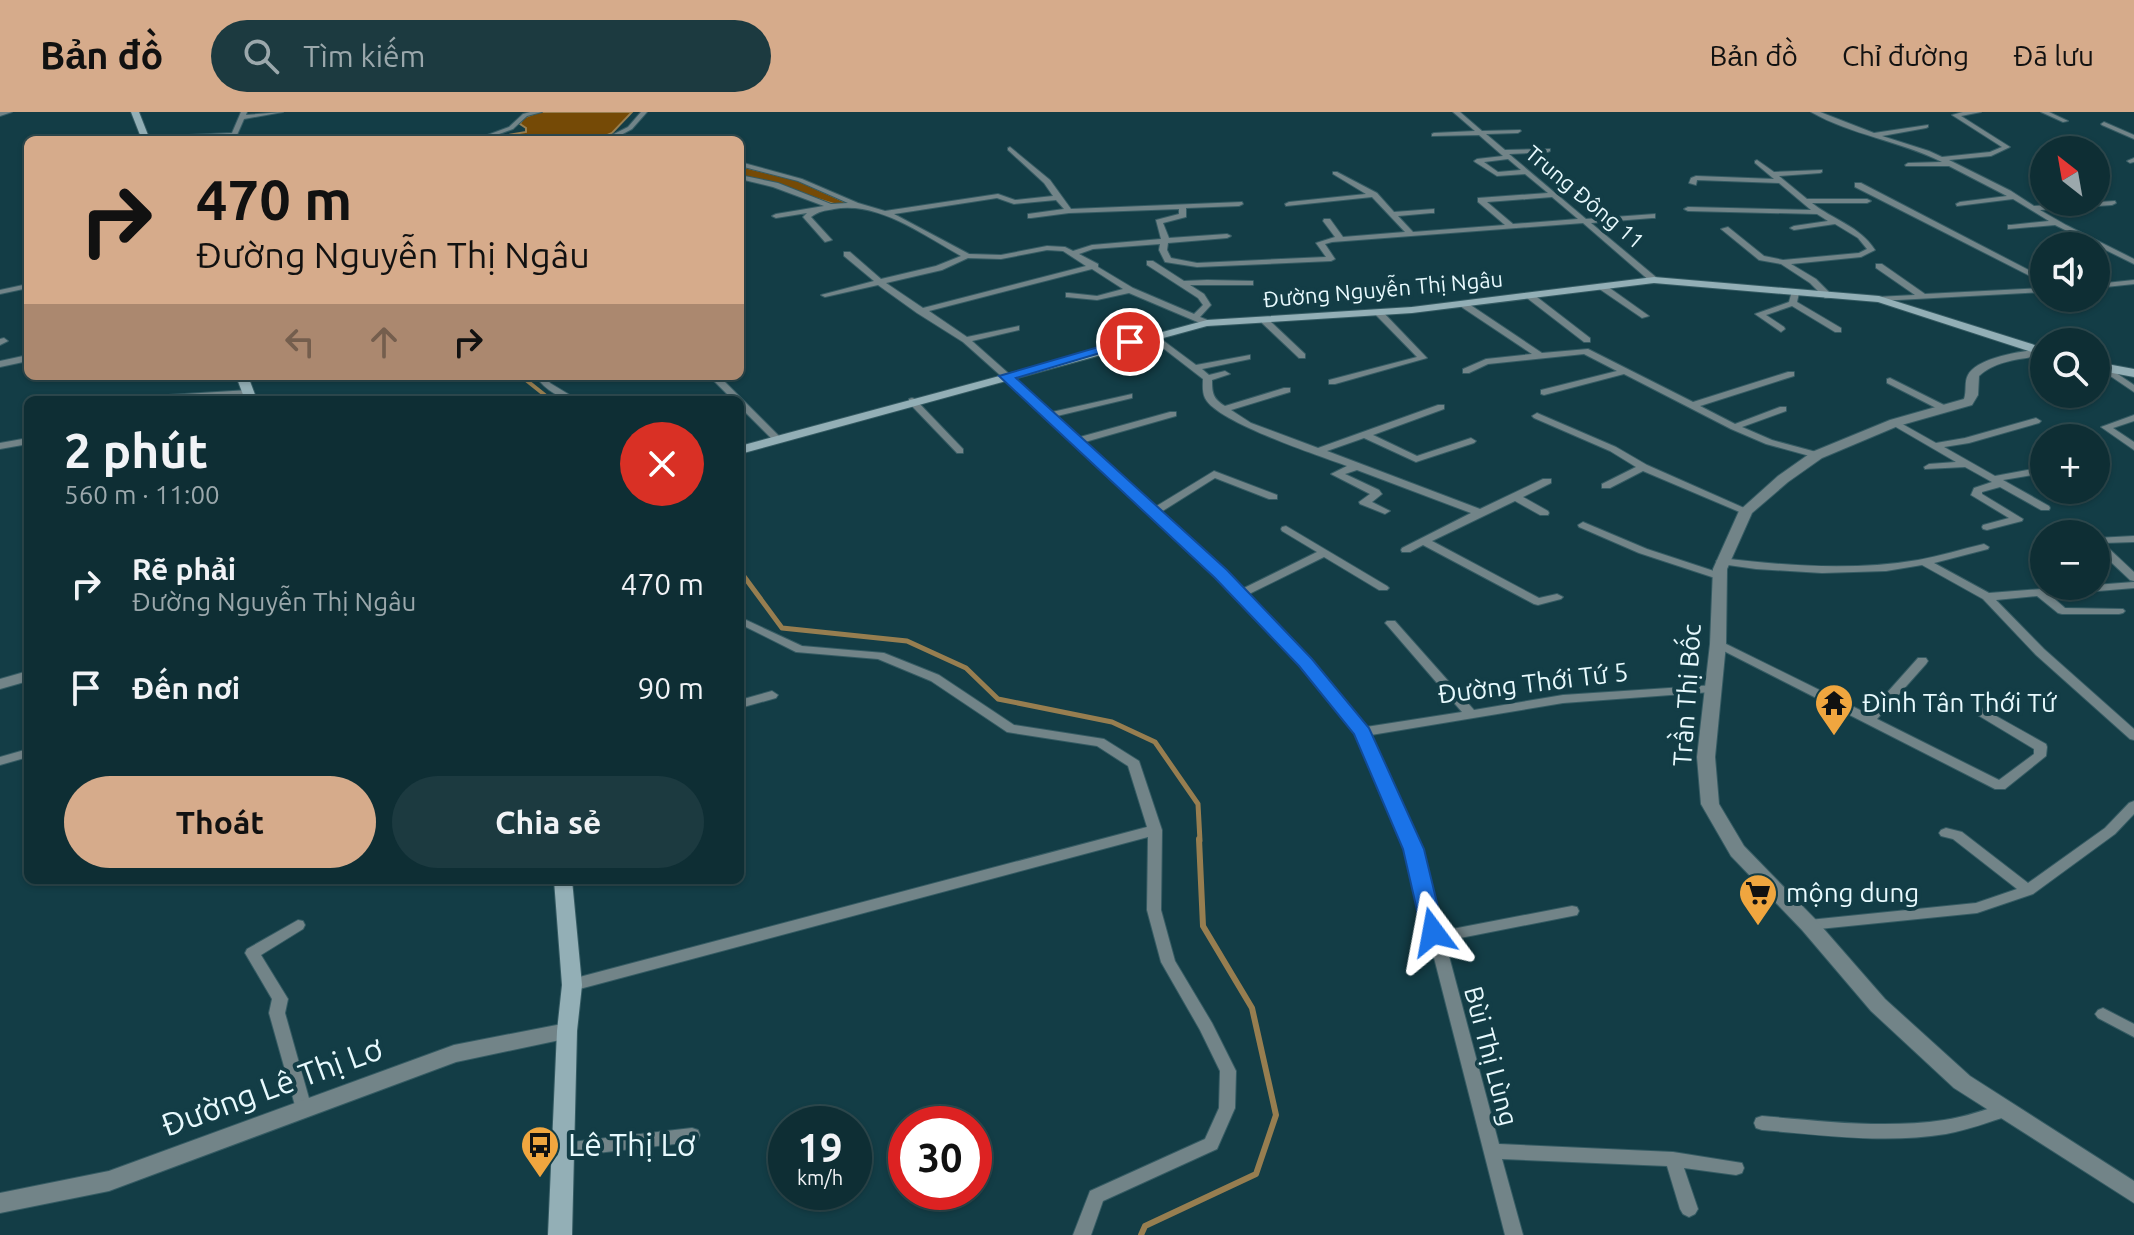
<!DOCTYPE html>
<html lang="vi">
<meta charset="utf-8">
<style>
body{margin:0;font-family:Ubuntu,sans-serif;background:#1c3a40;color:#f1f3f6;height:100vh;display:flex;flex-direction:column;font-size:30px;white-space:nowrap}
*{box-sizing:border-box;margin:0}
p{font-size:26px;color:#9ba8ac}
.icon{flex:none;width:44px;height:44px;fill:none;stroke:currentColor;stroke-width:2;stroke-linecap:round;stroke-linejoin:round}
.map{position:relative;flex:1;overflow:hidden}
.sheet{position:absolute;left:24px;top:284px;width:720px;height:488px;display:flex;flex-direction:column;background:#0e2e34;border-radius:12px;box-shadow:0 2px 6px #0004,0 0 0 2px #2e4a4f}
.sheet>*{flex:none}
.hud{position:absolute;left:24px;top:24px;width:720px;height:244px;border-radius:12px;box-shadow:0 2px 6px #0004,0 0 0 2px #2e4a4f;background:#d6ab8b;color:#111;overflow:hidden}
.needle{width:52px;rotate:329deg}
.tools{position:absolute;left:2030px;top:24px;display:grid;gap:16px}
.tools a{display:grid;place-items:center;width:80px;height:80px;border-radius:50%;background:#0e2e34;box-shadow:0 2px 6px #0004,0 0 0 2px #2e4a4f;font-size:40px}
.speed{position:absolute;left:768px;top:994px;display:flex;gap:16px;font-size:40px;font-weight:700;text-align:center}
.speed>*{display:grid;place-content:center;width:104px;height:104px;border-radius:50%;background:#0e2e34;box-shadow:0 2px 6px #0004,0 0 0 2px #2e4a4f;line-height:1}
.speed small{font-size:20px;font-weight:400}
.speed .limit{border:12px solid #d22;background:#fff;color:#111}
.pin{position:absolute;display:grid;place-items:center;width:68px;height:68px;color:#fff;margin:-34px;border:4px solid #fff;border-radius:50%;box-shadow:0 2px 8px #0007}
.me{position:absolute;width:88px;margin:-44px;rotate:347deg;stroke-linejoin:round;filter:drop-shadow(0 0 6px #0008)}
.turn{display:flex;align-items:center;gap:28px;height:168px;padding:0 40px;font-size:36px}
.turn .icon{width:104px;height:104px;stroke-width:2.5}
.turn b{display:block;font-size:56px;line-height:68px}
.lanes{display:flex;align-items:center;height:76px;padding:0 40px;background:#0003;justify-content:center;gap:40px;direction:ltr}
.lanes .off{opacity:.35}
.round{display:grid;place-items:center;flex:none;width:84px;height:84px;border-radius:42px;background:#1c3a40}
.overview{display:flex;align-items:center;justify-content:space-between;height:136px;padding:0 40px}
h1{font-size:48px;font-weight:700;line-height:60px}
.primary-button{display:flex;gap:16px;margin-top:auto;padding:16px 40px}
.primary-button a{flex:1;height:92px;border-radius:48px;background:#d6ab8b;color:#111;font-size:32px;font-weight:700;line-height:92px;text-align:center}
.primary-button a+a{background:#1c3a40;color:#f1f3f6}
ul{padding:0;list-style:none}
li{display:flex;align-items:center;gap:24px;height:104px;padding:0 40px}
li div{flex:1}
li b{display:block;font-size:30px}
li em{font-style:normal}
header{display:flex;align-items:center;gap:48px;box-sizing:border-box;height:112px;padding:0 40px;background:#d6ab8b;color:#111}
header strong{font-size:38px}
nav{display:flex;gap:44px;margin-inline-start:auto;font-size:28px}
.search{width:560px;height:72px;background:#1c3a40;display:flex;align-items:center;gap:20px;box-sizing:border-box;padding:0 28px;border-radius:44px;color:#9ba8ac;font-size:30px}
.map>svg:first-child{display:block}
.water{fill:#754a06;stroke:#977e50;stroke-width:2}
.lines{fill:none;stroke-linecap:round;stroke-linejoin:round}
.stream-far2{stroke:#977e50;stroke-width:4}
.stream-far1{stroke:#977e50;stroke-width:5}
.stream{stroke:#977e50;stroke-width:6}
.minor-casing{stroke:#355b63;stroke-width:2}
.tertiary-casing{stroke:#355b63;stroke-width:2}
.secondary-casing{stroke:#355b63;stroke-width:2}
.minor{fill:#728488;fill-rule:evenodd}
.tertiary{fill:#728488;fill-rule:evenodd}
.secondary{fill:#93afb6;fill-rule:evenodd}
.route{fill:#1a73e8;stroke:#114b97;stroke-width:2}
.labels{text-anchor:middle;stroke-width:8;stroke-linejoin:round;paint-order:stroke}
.far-street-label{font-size:22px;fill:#e7f9fd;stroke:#133d46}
.street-label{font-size:26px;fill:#e7f9fd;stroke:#133d46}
.poi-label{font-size:26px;fill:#e7f9fd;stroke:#133d46;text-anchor:start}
.near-street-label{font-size:32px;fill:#e7f9fd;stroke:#133d46}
.near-poi-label{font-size:32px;fill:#e7f9fd;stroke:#133d46;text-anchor:start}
</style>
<header>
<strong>Bản đồ</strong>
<div class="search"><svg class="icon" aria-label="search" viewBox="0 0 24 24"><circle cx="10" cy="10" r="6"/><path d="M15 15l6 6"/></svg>Tìm kiếm</div>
<nav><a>Bản đồ</a><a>Chỉ đường</a><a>Đã lưu</a></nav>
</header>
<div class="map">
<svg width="2134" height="1123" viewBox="0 0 2134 1123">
<rect width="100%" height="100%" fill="#133d46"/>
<!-- water -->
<path class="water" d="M538,0H632L612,21L596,28H479L526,20V16L520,12L523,6Z
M740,54L797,68L848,91L837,93L740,63Z"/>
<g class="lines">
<!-- stream-far2 -->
<path class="stream-far2" d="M521,264L551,288"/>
<!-- stream-far1 -->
<path class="stream-far1" d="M740,459L782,516L907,529L966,556L998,587L1112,610L1155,630L1198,692L1200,729"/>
<!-- stream -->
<path class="stream" d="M1141,1123L1145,1114L1256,1062L1276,1003L1252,896L1203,814L1199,727"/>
<!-- minor casing -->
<g class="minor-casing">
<path id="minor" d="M241,0H247L246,3L283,0L244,7L237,23L234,25L167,28L142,27L145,25L232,21Z
M530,0H542L527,4L513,17L483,28H474L509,15L523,2Z
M641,0H647L632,17L619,24L638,28L610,26V24L628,15Z
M1453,0H1460L1482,19L1520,18L1521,19L1518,21L1486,22L1505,38L1550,37V39L1548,40L1509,42L1586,107L1655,102V106H1652L1591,111L1657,166V170H1651L1583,111L1332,130L1325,132L1335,147L1331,149L1197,155L1165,150L1159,138L1160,132L1093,137L1079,142L1098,152V155L1133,176L1194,202L1203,193L1198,186L1147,153V149H1153L1184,169L1207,168L1253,169V173H1190L1204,182L1211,193L1200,205L1210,209V213L1207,214L1129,181L1097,188L1066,185V181H1069L1097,184L1123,177L1092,157L929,199L967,225L1019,214V218L972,229L1052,300L1132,282V286L1057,304L1080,325L1170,300H1176V304L1085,330L1155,395L1214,359L1277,383V387H1269L1215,366L1161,400L1242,477L1317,440L1282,419L1281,417L1282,415L1286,414L1387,474L1389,476L1387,478H1379L1324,445L1247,483L1290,527L1366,615L1462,600L1387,513L1385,511L1387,509H1395L1474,598L1563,583L1715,573L1717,576L1711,580L1563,591L1371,623L1420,737L1442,819L1572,794L1577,795L1579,799L1577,803L1572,804L1445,829L1499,1032L1673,1040L1742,1051L1744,1056L1742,1061L1736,1063L1684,1056L1698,1097L1695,1102L1689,1105L1683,1102L1680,1097L1667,1054L1502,1047L1523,1123H1505L1430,830L1427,826L1428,823L1406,737L1357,621L1282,531L1217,464L1047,305L963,230L917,201L878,173L825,185L821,183L874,169L844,144V140H850L881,167L936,154L961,144C923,123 878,89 834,97C824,99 819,99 811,105L832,128L825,130L803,105L807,101L776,106L772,104L776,102L824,94L773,75L740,67V63L778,71L831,92L848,91L798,69L740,54V50L802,67L858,91L885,99L998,82L1015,88L1053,84L1044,71L1008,38V36L1010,35L1050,68L1071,97L1242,90L1243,92L1239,94L1186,96V105L1163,111L1169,126L1227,122L1231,124L1227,126L1168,131L1167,138L1171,146L1197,151L1326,145L1316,131L1335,125L1323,109L1324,107H1330L1343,125L1405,120L1372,85L1286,94L1285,92L1289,90L1366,82L1333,62V60H1337L1377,81L1394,100L1434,97V101H1431L1398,104L1413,120L1505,113L1478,90V86L1548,81L1525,62L1497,64L1475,50L1474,49L1477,47L1503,44L1479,23L1432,24V22L1434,21L1475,19ZM1508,47L1521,58L1498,60L1484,50ZM1552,85L1578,107L1513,112L1487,90ZM997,86L1014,92L1056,88L1064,97L1028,102V106H1031L1069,101L1179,97V102L1156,108L1161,127L1092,133L1073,139L1065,135L1047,134L1001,143L969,142L894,102ZM1047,138L1063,139L1086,154L923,196L886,171L942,158L968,146L1001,147Z
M1811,0H1820L1874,21L1928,13V15L1926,16L1882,24L1929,39L1942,45L1990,40L2002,35L1952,3L1963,0H1981L1961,4L2010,35L1991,44L1949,48L2011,79L2034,94L2115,89L2116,91L2112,93L2040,98L2066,113L2134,147V152L2055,113L2008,117V113H2011L2049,109L2013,87L1957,94L1956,92L1960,90L2007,84L1949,54H1906L1905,53L1908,51L1942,50C1900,29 1851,23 1811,0Z
M2041,0H2049L2068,9L2063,10Z
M2104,10L2134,23V27L2102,13L2101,12Z
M2134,46V50L2130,51L2127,49Z
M1757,48L1774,60L1822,58V60L1820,61L1779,64L1807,87H1867L1871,89L1867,91H1812C1833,108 1860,114 1875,138L1861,145L1791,152L1816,167L1831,182V186H1825L1810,171L1781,152L1759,148L1721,117L1728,115L1764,144L1783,148L1859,141L1867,137L1858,126L1835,112L1794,118L1790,116L1794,114L1828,109L1817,102L1688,99L1684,97L1688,95L1811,98L1779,71L1697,68L1696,73L1689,71L1691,66L1696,64L1774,67L1755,51V49Z
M1855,71H1861L2044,166V171L1855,75Z
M1876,152H1882L1925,182L2044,176V180L1879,189L1875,187L1876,185L1915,183L1876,156Z
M2134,168V172L2096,176V172Z
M28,172V176L0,182V178Z
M1598,172H1604L1649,204L1642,206L1598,176Z
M1792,179L1799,181L1797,190L1841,216V220H1835L1792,194L1766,203L1784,215L1785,217L1781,220L1755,202L1789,190Z
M1527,182H1533L1590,226V230H1584L1527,186Z
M1460,190H1466L1542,241L1588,237L1693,290L1788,260H1794V264L1700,294L1735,312L1780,295H1786V299L1742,315L1772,328L1820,341L1822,343L1817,346L1766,332L1731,317L1624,262L1544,283L1541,282V278L1617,259L1584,242L1488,252L1469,261H1463V257L1486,247L1532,242L1460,194Z
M1375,198H1381L1427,246L1335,272H1329V268L1417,245L1375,202Z
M1262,207H1268L1305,242V246H1299L1262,211Z
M1153,221L1196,253L1250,243V247L1202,257L1209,263L1225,259L1230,262L1212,268C1212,281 1213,287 1225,294L1284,276H1290V280L1231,298L1251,311L1318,336L1438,293H1444V297L1373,323L1417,344L1471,326L1476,329L1474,331L1416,350L1364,326L1327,339L1480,397L1543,367H1551V371L1523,385L1548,399L1549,401L1548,403H1540L1515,389L1432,429L1539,486L1557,482L1563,485L1561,487L1538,493L1534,492L1423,433L1410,440H1402L1401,438L1402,436L1471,401L1357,358L1345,362L1379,378L1382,382L1372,390L1390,399L1385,402L1360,392L1359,390L1370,382L1331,362L1347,354C1320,344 1216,310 1205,286C1202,280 1203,273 1203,267L1150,226L1149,224Z
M4,226L8,229L0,233V227Z
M28,243V249L0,255V249Z
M2103,252L2134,273V280L2100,257V253Z
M535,264H545L550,271L578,288C560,288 546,278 535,264Z
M709,264H719L780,325V329H774L740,295V288H733Z
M1890,266L1948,295L1950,297L1948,299H1942L1887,271V267Z
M249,278L252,279V283L181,288H131L136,285Z
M912,286L915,287L963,337V341H957L909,291V287Z
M1537,301L1616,335L1647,353L1751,399L1746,402L1742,401L1643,359L1610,376H1602V372L1636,355L1610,339L1534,306L1532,304Z
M2134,303V309L2113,316L2134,330V338L2101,315Z
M2036,306L2041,309L2039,311L1969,331L1944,335L1995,364L2044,355V361L2003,368L2049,394L2050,396L2049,398H2041L2000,375L1982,380V382L2023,407L2022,409L1987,418L1983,417L1982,415L1983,413L2009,406L1971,383L1974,376L1992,370L1965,355L1925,357L1924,355L1929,352L1956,350L1889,311L1894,308L1897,309L1936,331L1965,326Z
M28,326V332L0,337V331Z
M2102,344L2105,345V349L2096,352V346Z
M1583,410L1647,437L1723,462L1725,464L1719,467L1715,466L1639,441L1579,415L1578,413Z
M2134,424V430L2103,431L2134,460V469L2130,468L2096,436V426Z
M1984,432L1989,435L1988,437L1934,451L1989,481L2134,470V476L2050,483L2065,496L2123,497L2125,499L2123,501L2119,502H2062L2058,501L2037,484L1996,488L2044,537L2134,617V628L2130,627L2036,543L1983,487L1922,453L1886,459L1822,461L1756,457L1721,452L1716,449L1721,446C1787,454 1852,459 1918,448C1940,444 1962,437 1984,432Z
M744,507L802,534L884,541L939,563L1014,613L1104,627L1139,649L1162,718L1161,798L1175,849L1212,911L1236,959L1235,996L1217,1037L1103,1089L1091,1123H1073L1090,1079L1205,1027L1219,996L1220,959L1200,918L1161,850L1147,798L1148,725L572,879L567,877L564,873L567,869L572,867L1147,715L1128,654L1097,634L1007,620L931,569L878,547L796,540L740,512V508Z
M1718,528L1868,602L1918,546H1926L1928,549L1926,552L1877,607L1999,668L2034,642V637L1976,602L1974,599L1976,596L1980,595L2046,632L2047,635L2046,644L2005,677H1995L1714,534L1712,532Z
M772,579L778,583L776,586L740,596V588Z
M28,637V645L0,653V645Z
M2134,689V702L2115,722L2033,782L1977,801L1809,818L1804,817L1802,813L1804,809L1809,808L1976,791L2017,777L1953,727L1941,724L1939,721L1941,718L1946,716L1962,720L2028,771L2105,716L2129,691Z
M298,808L303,809L305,813L303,817L261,843L288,887L285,901L312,997L310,1002L304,1004L298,1002L296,997L269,901L272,887L245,841L247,837Z
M2103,896L2134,912V925L2098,906L2095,902L2098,898Z
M2005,991L2011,993L2013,998L2011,1003C1989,1010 1968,1018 1946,1022C1885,1032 1823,1023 1762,1018L1756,1016L1754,1011L1756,1006L1762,1004C1822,1009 1884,1017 1944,1008C1965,1005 1985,998 2005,991Z
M692,1016L698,1018L700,1023L698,1028L692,1030L563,1045L557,1043L555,1038L557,1033L563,1031Z"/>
</g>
<!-- tertiary casing -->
<g class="tertiary-casing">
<path id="tertiary" d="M0,0H12L0,4Z
M2044,237V243C2022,247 1996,248 1979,264L1978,283L1972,293L1898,314L1822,346L1788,370L1752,401L1727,457L1726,532L1715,645L1719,692L1744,734L1816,808L1885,887L1970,964L2134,1069V1091L1954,976L1871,899L1802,818L1731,744L1701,692L1697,645L1710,532L1713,457L1739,399L1778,364L1812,340L1890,308L1964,287C1967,279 1964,270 1968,263C1977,245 2026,238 2044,237Z
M28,559V569L0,577V567Z
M567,911L574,913L577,919L574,925L456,950L109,1079L0,1101V1081L109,1059L454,933Z"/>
</g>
<!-- secondary casing -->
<g class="secondary-casing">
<path id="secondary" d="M131,0H139L150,28H142Z
M1654,165L1879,184L2044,236V244L1878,190L1654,171L1412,201L1207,214L740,342V334L1207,208L1412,195Z
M2096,250L2134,257V265L2096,258Z
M236,264H248L257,288H245Z
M554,768H572L582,873L577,919L572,1123H548L557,919L562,873Z"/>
</g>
<!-- minor -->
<use href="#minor" class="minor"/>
<!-- tertiary -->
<use href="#tertiary" class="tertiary"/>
<!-- secondary -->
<use href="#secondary" class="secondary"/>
</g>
<!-- route -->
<path class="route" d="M1126,227L1137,230L1016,266L1227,458L1312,547L1369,616L1424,737L1444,820L1441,826L1433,828L1425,826L1422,820L1403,737L1354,622L1299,554L1215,466L999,264Z"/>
<!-- icons -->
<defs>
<g id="temple-pin" transform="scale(2)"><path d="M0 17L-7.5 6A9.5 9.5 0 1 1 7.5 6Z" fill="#f0a63f" stroke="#133d46"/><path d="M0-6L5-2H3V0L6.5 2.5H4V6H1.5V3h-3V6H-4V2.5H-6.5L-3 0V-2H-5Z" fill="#111"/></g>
<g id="supermarket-pin" transform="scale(2)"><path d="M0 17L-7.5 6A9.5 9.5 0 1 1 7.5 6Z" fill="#f0a63f" stroke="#133d46"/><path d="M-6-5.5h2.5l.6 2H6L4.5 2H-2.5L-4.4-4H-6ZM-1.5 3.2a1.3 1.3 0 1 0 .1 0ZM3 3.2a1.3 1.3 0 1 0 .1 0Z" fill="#111"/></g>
<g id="bus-pin" transform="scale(2)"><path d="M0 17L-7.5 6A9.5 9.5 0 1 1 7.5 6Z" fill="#f0a63f" stroke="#133d46"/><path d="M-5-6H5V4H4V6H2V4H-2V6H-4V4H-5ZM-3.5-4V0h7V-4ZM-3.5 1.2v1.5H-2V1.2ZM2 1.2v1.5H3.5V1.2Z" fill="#111"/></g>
</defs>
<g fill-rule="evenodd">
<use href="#temple-pin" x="1834" y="591"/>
<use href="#supermarket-pin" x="1758" y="781"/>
<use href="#bus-pin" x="540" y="1033"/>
</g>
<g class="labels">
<!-- far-street labels -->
<g class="far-street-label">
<text transform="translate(1585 85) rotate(40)" y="8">Trung Đông 11</text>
<text transform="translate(1383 177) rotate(-5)" y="8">Đường Nguyễn Thị Ngâu</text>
</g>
<!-- street labels -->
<g class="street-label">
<text transform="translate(1533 571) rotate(-7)" y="9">Đường Thới Tứ 5</text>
<text transform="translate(1687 583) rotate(-86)" y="9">Trần Thị Bốc</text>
<text transform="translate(1491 944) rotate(75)" y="9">Bùi Thị Lùng</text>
</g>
<!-- poi labels -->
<g class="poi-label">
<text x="1862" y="600">Đình Tân Thới Tứ</text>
<text x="1786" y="790">mộng dung</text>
</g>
<!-- near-street labels -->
<g class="near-street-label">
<text transform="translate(272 975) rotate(-20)" y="11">Đường Lê Thị Lơ</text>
</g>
<!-- near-poi labels -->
<g class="near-poi-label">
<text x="568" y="1044">Lê Thị Lơ</text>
</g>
</g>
</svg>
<div class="tools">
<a><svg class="needle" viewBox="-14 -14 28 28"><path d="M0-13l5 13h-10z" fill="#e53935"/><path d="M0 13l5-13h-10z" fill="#9ba8ac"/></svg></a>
<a><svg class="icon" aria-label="sound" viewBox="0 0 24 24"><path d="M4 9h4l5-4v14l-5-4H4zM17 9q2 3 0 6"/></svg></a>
<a><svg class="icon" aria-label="search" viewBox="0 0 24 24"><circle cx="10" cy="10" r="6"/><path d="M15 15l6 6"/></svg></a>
<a>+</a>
<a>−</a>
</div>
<div class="speed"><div>19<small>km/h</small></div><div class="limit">30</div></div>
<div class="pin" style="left:1130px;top:230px;background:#d93025"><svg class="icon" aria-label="arrive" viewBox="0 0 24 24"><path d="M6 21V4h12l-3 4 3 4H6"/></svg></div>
<svg class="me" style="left:1433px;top:820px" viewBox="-20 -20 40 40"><path d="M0-17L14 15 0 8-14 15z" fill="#1a73e8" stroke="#fff" stroke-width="4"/></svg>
<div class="hud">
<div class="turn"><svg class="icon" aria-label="right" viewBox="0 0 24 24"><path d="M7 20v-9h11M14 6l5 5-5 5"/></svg><div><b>470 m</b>Đường Nguyễn Thị Ngâu</div></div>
<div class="lanes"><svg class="icon off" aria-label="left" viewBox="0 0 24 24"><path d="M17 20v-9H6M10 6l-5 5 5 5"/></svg><svg class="icon off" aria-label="ahead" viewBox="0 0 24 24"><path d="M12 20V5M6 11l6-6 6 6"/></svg><svg class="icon" aria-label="right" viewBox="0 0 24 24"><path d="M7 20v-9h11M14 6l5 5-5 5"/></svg></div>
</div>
<section class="sheet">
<div class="overview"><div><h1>2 phút</h1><p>560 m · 11:00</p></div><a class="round" style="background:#d93025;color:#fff"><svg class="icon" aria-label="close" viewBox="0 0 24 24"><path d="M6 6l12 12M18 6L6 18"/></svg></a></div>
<ul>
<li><svg class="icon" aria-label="right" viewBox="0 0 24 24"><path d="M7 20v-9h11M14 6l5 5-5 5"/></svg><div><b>Rẽ phải</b><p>Đường Nguyễn Thị Ngâu</p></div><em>470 m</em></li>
<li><svg class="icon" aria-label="arrive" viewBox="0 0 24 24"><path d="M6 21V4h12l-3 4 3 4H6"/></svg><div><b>Đến nơi</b></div><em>90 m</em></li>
</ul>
<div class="primary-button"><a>Thoát</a><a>Chia sẻ</a></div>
</section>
</div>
